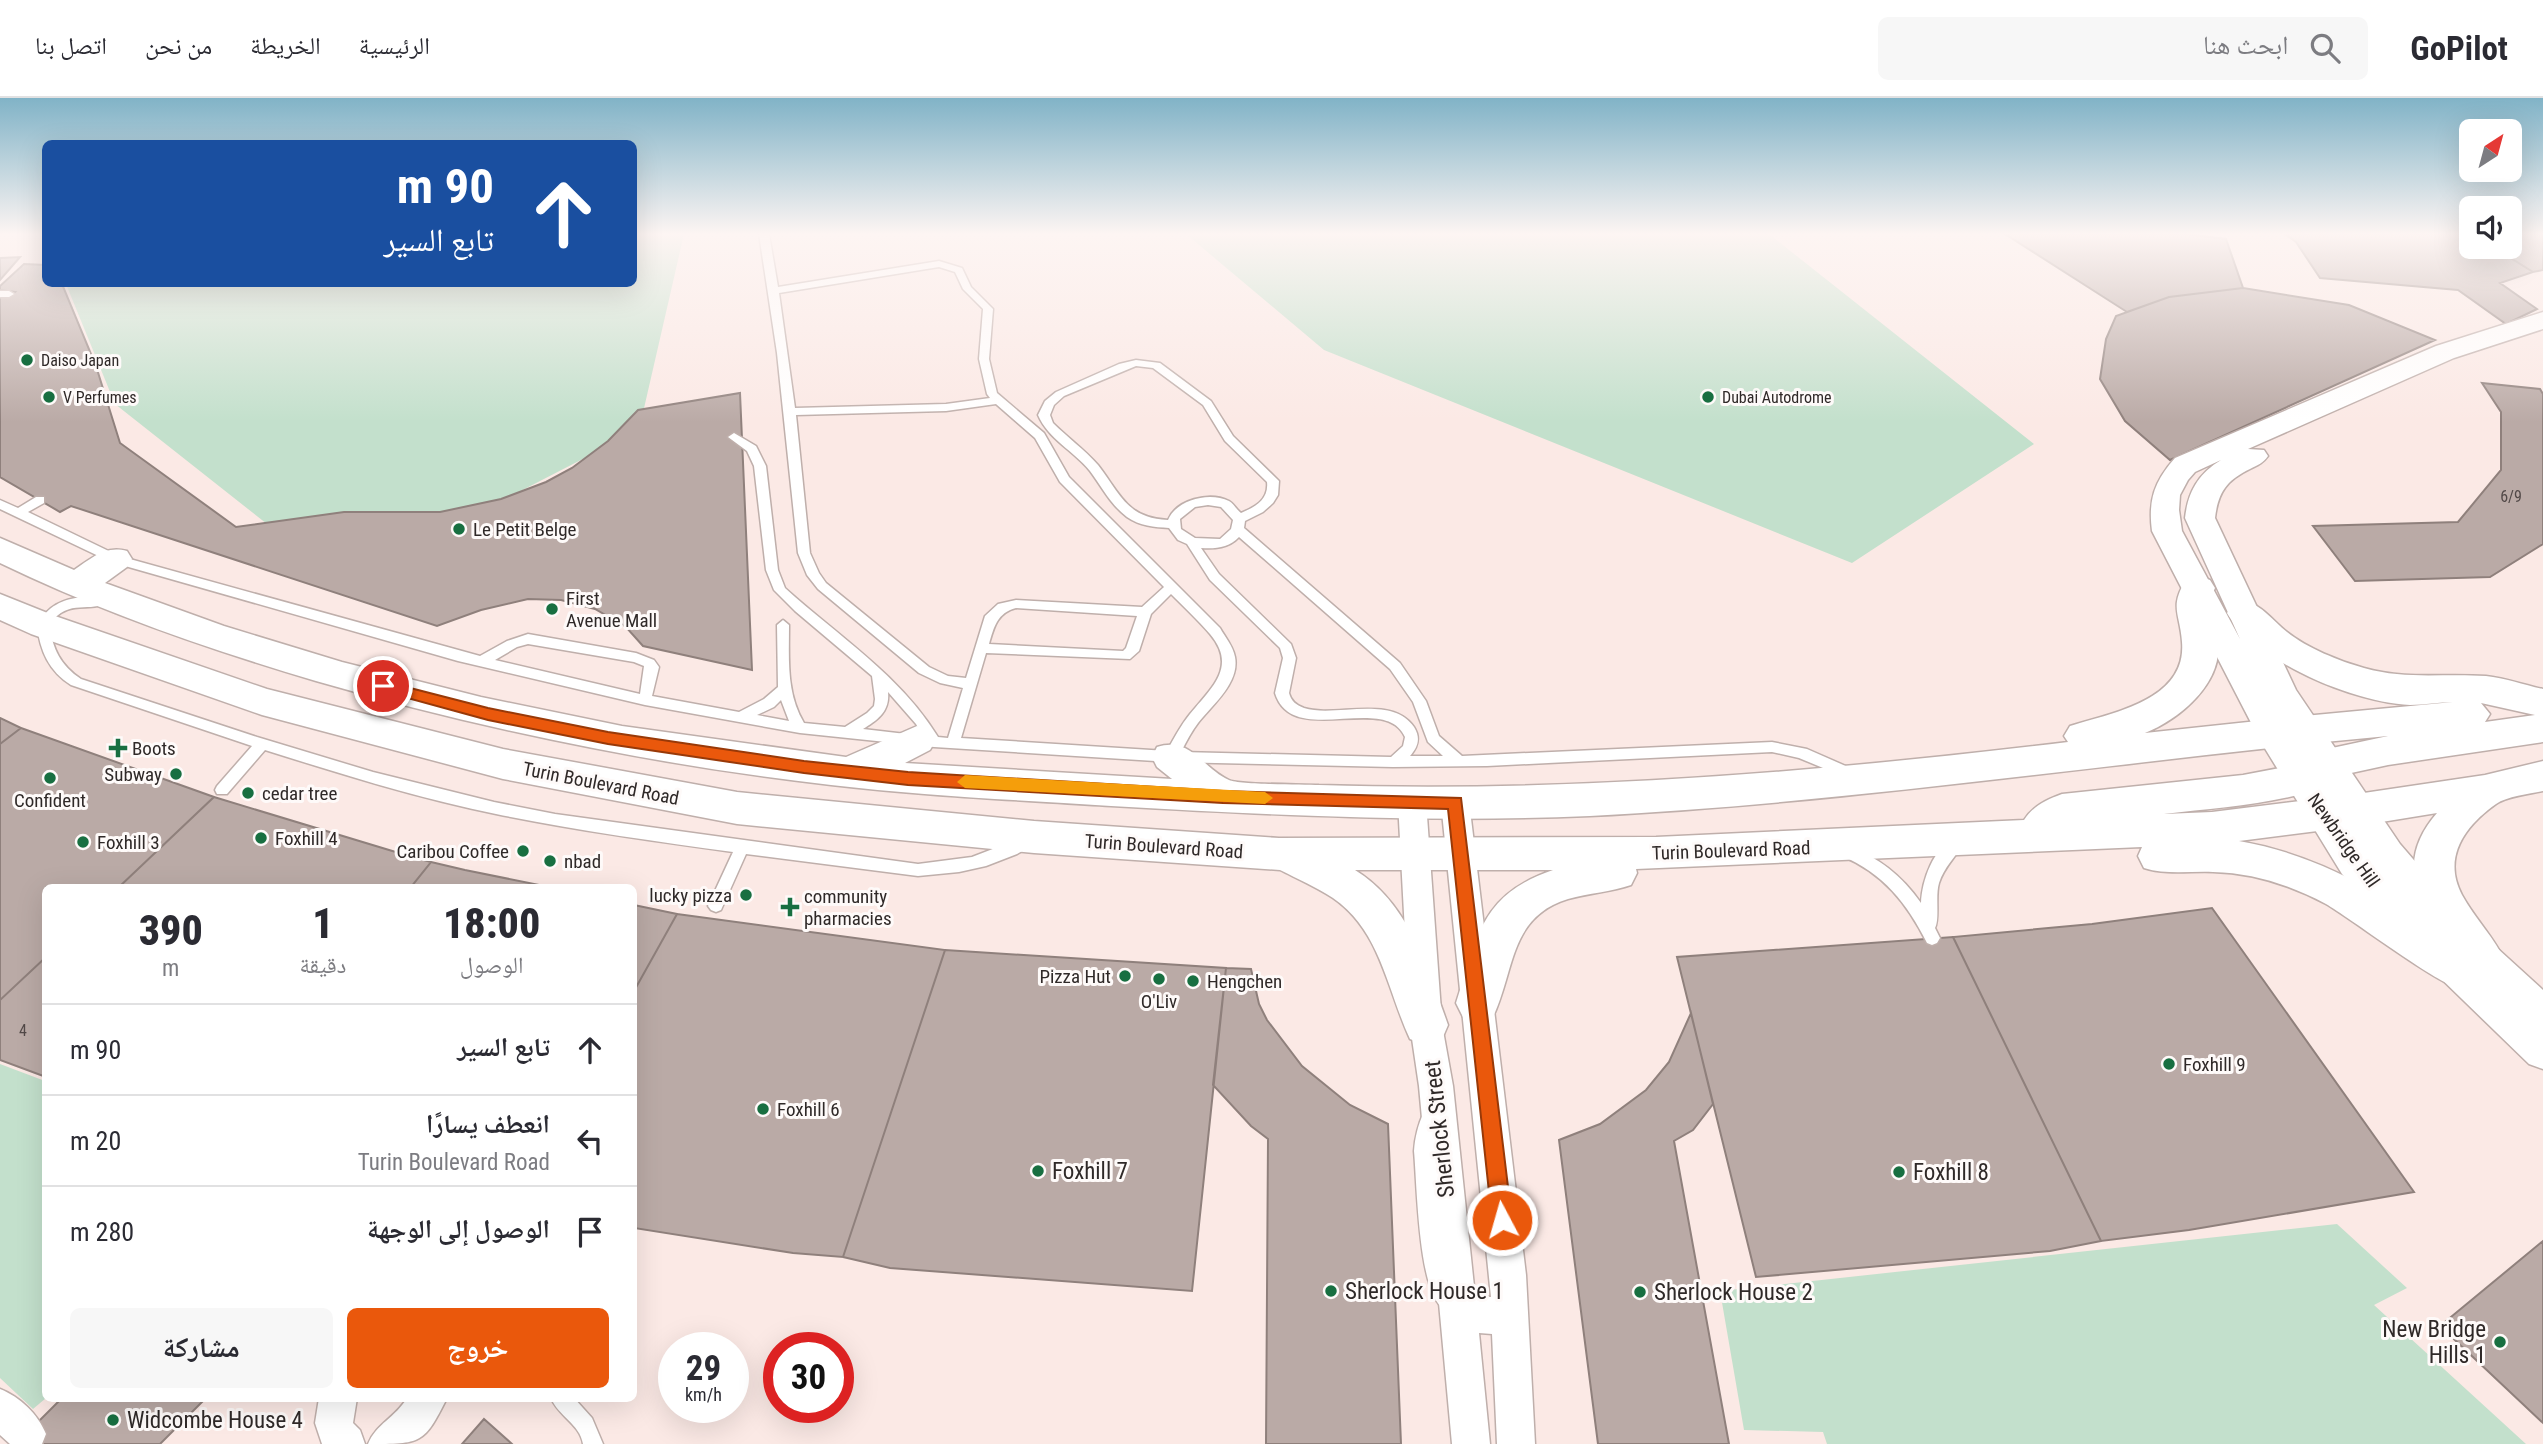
<!DOCTYPE html>
<html lang="ar">
<meta charset="utf-8">
<style>
body{margin:0;font-family:"Roboto Condensed","Noto Naskh Arabic",sans-serif;background:#f7f7f7;color:#2b2b33;direction:rtl;height:100vh;display:flex;flex-direction:column;font-size:26px;white-space:nowrap}
*{box-sizing:border-box;margin:0}
p{font-size:23px;color:#7c7c81}
.icon{flex:none;width:38px;height:38px;fill:none;stroke:currentColor;stroke-width:2;stroke-linecap:round;stroke-linejoin:round}
.map{position:relative;flex:1;overflow:hidden;direction:ltr}
.details{position:absolute;left:42px;top:786px;width:595px;height:518px;display:flex;flex-direction:column;background:#fff;border-radius:10px;box-shadow:0 7px 28px #0002;direction:rtl}
.details>*{flex:none}
.hud{position:absolute;left:42px;top:42px;width:595px;height:147px;border-radius:10px;box-shadow:0 7px 28px #0002;direction:rtl;background:#1a4fa0;color:#fff;overflow:hidden}
.needle{width:46px;rotate:36deg}
.tools{position:absolute;left:2459px;top:21px;display:grid;gap:14px}
.tools a{display:grid;place-items:center;width:63px;height:63px;border-radius:10px;background:#fff;box-shadow:0 7px 28px #0002;font-size:35px}
.speed{position:absolute;left:658px;top:1234px;display:flex;gap:14px;font-size:35px;font-weight:700;text-align:center}
.speed>*{display:grid;place-content:center;width:91px;height:91px;border-radius:50%;background:#fff;box-shadow:0 7px 28px #0002;line-height:1}
.speed small{font-size:18px;font-weight:400}
.speed .limit{border:10px solid #d22;background:#fff;color:#111}
.pin{position:absolute;display:grid;place-items:center;width:60px;height:60px;color:#fff;margin:-30px;border:4px solid #fff;border-radius:50%;box-shadow:0 2px 7px #0007}
.me{position:absolute;width:77px;margin:-38px;rotate:354deg;stroke-linejoin:round;filter:drop-shadow(0 0 5px #0008)}
.turn{display:flex;align-items:center;gap:24px;height:147px;padding:0 28px;font-size:32px}
.turn .icon{width:91px;height:91px;stroke-width:2.5}
.turn b{display:block;font-size:49px;line-height:60px}
.eta{display:flex;justify-content:space-evenly;align-items:center;height:119px;text-align:center}
.eta b{font-size:42px;font-weight:800;line-height:49px}
.cta{display:flex;gap:14px;margin-top:auto;padding:14px 28px}
.cta a{flex:1;height:80px;border-radius:10px;background:#ea580c;color:#fff;font-size:28px;font-weight:800;line-height:80px;text-align:center}
.cta a+a{background:#f7f7f7;color:#2b2b33}
ul{padding:0;list-style:none}
li{display:flex;align-items:center;gap:21px;height:91px;padding:0 28px;border-top:2px solid #e1e1e2}
li div{flex:1}
li b{display:block;font-size:26px}
li em{font-style:normal}
header{display:flex;align-items:center;gap:42px;box-sizing:border-box;height:98px;padding:0 35px;background:#fff;border-bottom:2px solid #e1e1e2}
header strong{font-size:33px}
nav{display:flex;gap:38px;margin-inline-start:auto;font-size:24px}
.search{width:490px;height:63px;background:#f7f7f7;display:flex;align-items:center;gap:18px;box-sizing:border-box;padding:0 24px;border-radius:10px;color:#7c7c81;font-size:26px}
.map>svg:first-child{display:block}
.green{fill:#c3e0cc}
.building{fill:#baaaa6;stroke:#8f807c;stroke-width:2}
.lines{fill:none;stroke-linecap:round;stroke-linejoin:round}
.service-casing{stroke:#bfafab;stroke-width:3}
.minor-casing{stroke:#bfafab;stroke-width:3}
.tertiary-casing{stroke:#bfafab;stroke-width:3}
.secondary-casing{stroke:#bfafab;stroke-width:3}
.primary-casing{stroke:#bfafab;stroke-width:3}
.service{fill:#fff;fill-rule:evenodd}
.minor{fill:#fff;fill-rule:evenodd}
.tertiary{fill:#fff;fill-rule:evenodd}
.secondary{fill:#fff;fill-rule:evenodd}
.primary{fill:#fff;fill-rule:evenodd}
.route{fill:#ea580c;stroke:#983908;stroke-width:2}
.slow{fill:#f59e0b}
.poi-dot{fill:#186f41;stroke:#fefaf9;stroke-width:2.5}
.labels{text-anchor:middle;stroke-width:6;stroke-linejoin:round;paint-order:stroke}
.far-poi-label{font-size:16px;fill:#2f2928;stroke:#fefaf9;text-anchor:start}
.number-label{font-size:16px;fill:#524948}
.poi-label{font-size:19px;fill:#2f2928;stroke:#fefaf9;text-anchor:start}
.street-label{font-size:19px;fill:#2f2928;stroke:#fefaf9}
.near-street-label{font-size:23px;fill:#2f2928;stroke:#fefaf9}
.near-poi-label{font-size:23px;fill:#2f2928;stroke:#fefaf9;text-anchor:start}
</style>
<header>
<strong>GoPilot</strong>
<div class="search"><svg class="icon" aria-label="search" viewBox="0 0 24 24"><circle cx="10" cy="10" r="6"/><path d="M15 15l6 6"/></svg>ابحث هنا</div>
<nav><a>الرئيسية</a><a>الخريطة</a><a>من نحن</a><a>اتصل بنا</a></nav>
</header>
<div class="map">
<svg width="2543" height="1346" viewBox="0 0 2543 1346">
<rect width="100%" height="100%" fill="#fbe9e5"/>
<!-- green -->
<path class="green" d="M634,136H684L639,332L476,416L267,426L115,306L66,186H634Z
M1186,136H1769L2034,346L1852,465L1324,252Z
M0,966L45,983L46,1300L33,1311L0,1280Z
M2337,1126L2407,1190L2374,1207L2526,1346H1827L1823,1334L1744,1332L1720,1193Z"/>
<!-- building -->
<path class="building" d="M2005,136H2187L2226,141L2243,190L2169,199L2127,214Z
M2285,136H2471V149H2493L2533,174L2500,185L2537,211L2506,226L2458,192L2320,180L2296,144Z
M2510,136H2543V172L2533,174L2493,149H2510Z
M20,159L0,182V160Z
M24,166L46,167V186H62L96,268L120,345L236,429L344,414H440L501,401L546,384L572,370L608,343L638,312L740,295L752,572L643,548L626,529L595,511L561,502L528,501L481,512L437,528L71,408L60,414L0,379V198H10L15,194L0,192V188Z
M2243,190L2349,207L2435,242L2170,362L2125,323L2100,281L2106,241L2116,218L2169,199Z
M2482,285L2540,291L2543,296V446L2490,479L2355,483L2313,428L2458,424L2501,372V314Z
M0,620L21,630L0,646Z
M21,630L214,699L119,789H46V859L0,902V646Z
M214,699L399,755L431,764L411,789H119Z
M431,764L465,772L549,789H411Z
M634,807L677,816L634,893Z
M2212,810L2414,1094L2189,1132L2101,1143L1953,839L2092,826Z
M677,816L945,852L843,1159L793,1155L634,1130V893Z
M1953,839L2101,1143L2050,1153L1756,1179L1677,859Z
M945,852L1226,870L1192,1193L890,1170L843,1159Z
M46,859V979L0,962V902Z
M1226,870L1251,871L1259,906L1267,922L1302,968L1350,1007L1388,1026L1401,1346H1266L1268,1041L1251,1028L1213,987Z
M1691,915L1713,1006L1693,1032L1674,1043L1729,1346H1598L1559,1042L1600,1026L1646,992L1669,964Z
M2543,1143V1325L2440,1228Z
M62,1300H206L160,1346H16Z
M484,1321L512,1346H462Z"/>
<g class="lines">
<!-- service casing -->
<g class="service-casing">
<path id="service" d="M759,136H769L778,189L939,163L962,170L971,189L993,211L989,261L997,295L1044,335L1069,379L1220,530C1225,539 1233,548 1235,559C1240,585 1212,607 1198,625C1191,634 1186,644 1181,654L1391,659L1403,648L1405,639C1385,594 1292,651 1275,595L1283,560L1280,550L1210,482L1187,446L1178,442L1169,430C1154,429 1140,428 1127,419C1110,406 1102,389 1090,373C1074,353 1048,341 1038,317L1045,303L1056,294L1119,266L1136,262L1160,265L1211,303L1233,338L1279,383L1278,397L1273,405L1263,414L1245,423L1244,430L1400,565L1426,603L1439,638L1462,658L1772,644L1807,651L1857,673L1859,677L1857,681L1852,682L1799,660L1772,654L1487,668L1393,669L1171,664L934,649L800,635L645,607L458,563L111,464L0,411V402L18,410L36,399H44V405L28,414L119,458L480,558L507,543L528,536L636,555L654,562L659,569L652,598L739,614L764,601L778,589L777,527L783,522L789,527C789,561 786,595 804,625L845,629L867,615L874,608L875,601L872,578L795,513L774,492L766,472L754,368L747,353L728,339L734,335L756,348L766,368L778,472L785,490C838,538 900,577 938,639L948,640L963,590L940,585L919,575L818,491L807,477L798,455L777,255ZM939,169L955,174L963,191L983,211L979,261L987,296L990,300L946,306L795,310L779,195ZM1136,268L1153,270L1203,307L1225,343L1267,384C1269,402 1255,409 1241,415C1237,412 1233,405 1229,403C1209,393 1176,402 1168,422C1126,420 1120,395 1098,367C1085,352 1067,339 1053,325L1050,317L1054,307L1064,298ZM996,306L1035,340L1060,384L1164,489L1142,509L1016,502L998,506L985,518L966,580L948,578L929,569L826,485L819,475L810,455L796,317L946,313ZM1208,407L1221,409L1233,422L1231,431L1220,441L1195,440L1181,431L1180,421L1195,409ZM1239,439L1390,571L1413,604L1428,644L1443,658H1410C1418,649 1421,640 1414,629C1391,596 1335,620 1304,610C1296,607 1291,603 1289,595L1296,560L1291,546L1219,476L1201,450C1215,451 1229,450 1239,439ZM1171,496C1184,509 1198,522 1210,536C1238,569 1211,590 1190,616C1181,627 1174,640 1167,653L961,640L986,555L1130,561L1139,553L1151,516ZM1016,510L1137,518L1126,550L1123,553L989,546C994,529 997,515 1016,510ZM528,546L634,564L644,568L640,596L495,562L517,549ZM888,594L916,626L923,638L863,631C878,622 890,613 888,594ZM781,602L789,623L757,617L774,609Z
M0,193H9L14,196L9,199H0Z
M83,499H101L107,503C92,517 69,498 49,527C53,551 60,567 81,581L257,639L373,674L494,704L555,716L918,766L972,759L1024,739L1029,741L1031,745L1029,749L1017,756L986,768L959,774L918,778L746,756L721,812L716,814L711,812L708,808L733,754C653,743 574,732 496,716C418,700 341,676 265,652L227,696H217L215,692L217,688L252,648L71,587C49,573 40,553 37,527C48,508 62,501 83,499Z
M1956,740L1961,742L1963,746C1955,760 1944,769 1939,785C1935,798 1940,821 1935,830L1940,840L1937,845L1932,847L1927,845C1907,805 1883,775 1842,758L1840,754L1842,750L1847,748C1879,759 1902,778 1921,805C1922,783 1933,749 1956,740Z
M1430,1012L1436,1014L1438,1020L1431,1041L1432,1053L1442,1170L1445,1184L1454,1202L1451,1208L1445,1211C1418,1200 1417,1083 1414,1053C1415,1039 1418,1027 1424,1014Z
M551,1300H574L592,1320L603,1346H583C580,1326 558,1318 551,1300Z"/>
</g>
<!-- minor casing -->
<g class="minor-casing">
<path id="minor" d="M1412,693L1422,696L1426,704L1442,927L1453,988L1475,1198L1491,1199L1441,704L1445,696L1455,693L1465,696L1469,704L1526,1177L1535,1346H1497L1492,1236L1479,1235L1490,1346H1452L1419,988L1410,927L1398,704L1402,696Z
M0,1291C20,1299 38,1316 46,1336L42,1346H10L0,1337Z
M319,1300H357L353,1325L360,1332L365,1346H322L315,1325Z
M407,1300H447C424,1346 422,1346 368,1346C376,1326 396,1319 407,1300Z"/>
</g>
<!-- tertiary casing -->
<g class="tertiary-casing">
<path id="tertiary" d="M2543,214V231L2454,260L2248,351L2264,352L2268,358C2263,365 2258,367 2250,371C2227,382 2218,394 2215,420L2296,592L2400,746L2464,820L2543,892V971L2529,966L2395,836L2342,776L2261,644L2152,433C2148,402 2154,384 2175,360L2436,248ZM2221,362C2198,376 2188,394 2185,420L2240,541L2182,433L2179,412L2180,397L2188,382L2195,374Z"/>
</g>
<!-- secondary casing -->
<g class="secondary-casing">
<path id="secondary" d="M0,440L74,472C92,460 105,447 127,453L132,461L127,469L105,485L224,528L342,564L481,599L622,628L846,659L917,628L930,632L936,642L930,652L905,665L1172,681L1157,669L1152,659L1157,649C1191,638 1202,670 1229,682C1240,687 1303,686 1319,687C1570,695 1819,674 2068,644L2064,638L2070,628C2110,615 2187,603 2182,544C2180,515 2169,509 2186,482L2198,478L2210,482L2215,490C2205,509 2216,523 2218,543C2223,585 2180,621 2145,635L2304,618L2317,622L2323,632L2330,668L2316,692C2267,707 2214,710 2164,716L2212,714L2357,696L2371,701L2377,712L2371,723L2357,728L2239,743C2330,759 2394,804 2468,856L2474,869L2468,882C2464,884 2457,887 2453,887C2440,887 2347,818 2326,806C2290,787 2254,775 2213,774C2190,773 2166,777 2144,770L2138,758L2142,749L1636,771L1637,775L1631,787C1611,794 1589,795 1568,801C1509,819 1515,872 1493,919L1478,924L1463,919L1456,905C1478,838 1480,797 1553,772H1355C1409,805 1428,871 1448,927L1442,941L1426,947L1410,941C1387,892 1381,833 1333,800C1316,789 1298,781 1280,772L1034,755L737,726L503,681L262,617L31,536L0,522V496L55,518L267,591L503,651L737,694L1034,723L1279,740L1656,739L2024,722C2033,708 2046,702 2062,696L2243,677L2290,668L2288,648C2055,673 1824,706 1590,718C1431,725 1270,717 1111,708C1018,702 924,698 831,687C657,667 485,632 316,583C208,551 101,514 0,465Z"/>
</g>
<!-- primary casing -->
<g class="primary-casing">
<path id="primary" d="M2245,503C2263,508 2272,522 2287,534C2307,550 2339,563 2364,570C2407,582 2442,575 2486,578C2505,580 2524,587 2543,591V644L2388,667L2342,677L2334,682L2340,706L2343,701L2357,696L2485,677L2543,663V693C2530,696 2507,698 2496,706C2465,728 2442,759 2462,797C2475,821 2495,840 2506,865L2500,878C2490,882 2479,886 2470,878C2452,864 2413,791 2414,768C2414,748 2424,730 2437,715L2357,728L2343,722L2340,727L2326,732L2312,727L2298,700L2295,682L2306,660L2332,650L2388,638L2304,646L2291,642L2285,632L2291,622L2304,618L2453,604C2439,604 2425,607 2410,607C2355,605 2256,564 2227,515L2233,506ZM2481,605L2535,617L2485,624L2490,616Z"/>
</g>
<!-- service -->
<use href="#service" class="service"/>
<!-- minor -->
<use href="#minor" class="minor"/>
<!-- tertiary -->
<use href="#tertiary" class="tertiary"/>
<!-- secondary -->
<use href="#secondary" class="secondary"/>
<!-- primary -->
<use href="#primary" class="primary"/>
</g>
<!-- sky -->
<linearGradient id="sky" x2="0" y2="1"><stop stop-color="#81b3c7"/><stop offset="0.42" stop-color="#fdf5f3"/><stop offset="1" stop-color="#fdf5f3" stop-opacity="0"/></linearGradient>
<rect width="2543" height="324" fill="url(#sky)"/>
<!-- route -->
<path class="route" d="M383,583L488,610L608,634L804,663L908,674L1223,693L1461,700L1512,1122L1509,1129L1502,1132L1495,1129L1492,1122L1448,711L1223,705L908,687L804,675L608,646L488,622L378,592L375,588Z"/>
<!-- slow -->
<path class="slow" d="M965,677L1265,694L1273,700L1265,706L965,690L957,684Z"/>
<!-- markers -->
<g class="poi-dot">
<circle cx="27" cy="262" r="7"/>
<circle cx="49" cy="299" r="7"/>
<circle cx="1708" cy="299" r="7"/>
<circle cx="459" cy="431" r="7"/>
<circle cx="552" cy="511" r="7"/>
<path d="M114.5 639.5h7v7h7v7h-7v7h-7v-7h-7v-7h7z"/>
<circle cx="176" cy="676" r="7"/>
<circle cx="50" cy="680" r="7"/>
<circle cx="248" cy="695" r="7"/>
<circle cx="261" cy="740" r="7"/>
<circle cx="83" cy="744" r="7"/>
<circle cx="523" cy="753" r="7"/>
<circle cx="550" cy="763" r="7"/>
<circle cx="746" cy="797" r="7"/>
<path d="M786.5 798.5h7v7h7v7h-7v7h-7v-7h-7v-7h7z"/>
<circle cx="1125" cy="878" r="7"/>
<circle cx="1159" cy="881" r="7"/>
<circle cx="1193" cy="883" r="7"/>
<circle cx="2169" cy="966" r="7"/>
<circle cx="763" cy="1011" r="7"/>
<circle cx="1038" cy="1073" r="7"/>
<circle cx="1899" cy="1074" r="7"/>
<circle cx="1331" cy="1193" r="7"/>
<circle cx="1640" cy="1194" r="7"/>
<circle cx="2500" cy="1244" r="7"/>
<circle cx="113" cy="1322" r="7"/>
</g>
<g class="labels">
<!-- far-poi labels -->
<g class="far-poi-label">
<text x="41" y="268">Daiso Japan</text>
<text x="63" y="305">V Perfumes</text>
<text x="1722" y="305">Dubai Autodrome</text>
</g>
<!-- number labels -->
<g class="number-label">
<text x="2511" y="404">6/9</text>
<text x="23" y="938">4</text>
</g>
<!-- poi labels -->
<g class="poi-label">
<text x="473" y="438">Le Petit Belge</text>
<text x="566" y="507">First<tspan x="566" dy="22">Avenue Mall</tspan></text>
<text x="132" y="657">Boots</text>
<text x="162" y="683" text-anchor="end">Subway</text>
<text x="262" y="702">cedar tree</text>
<text x="50" y="709" text-anchor="middle">Confident</text>
<text x="275" y="747">Foxhill 4</text>
<text x="97" y="751">Foxhill 3</text>
<text x="509" y="760" text-anchor="end">Caribou Coffee</text>
<text x="564" y="770">nbad</text>
<text x="732" y="804" text-anchor="end">lucky pizza</text>
<text x="804" y="805">community<tspan x="804" dy="22">pharmacies</tspan></text>
<text x="1111" y="885" text-anchor="end">Pizza Hut</text>
<text x="1207" y="890">Hengchen</text>
<text x="1159" y="910" text-anchor="middle">O'Liv</text>
<text x="2183" y="973">Foxhill 9</text>
<text x="777" y="1018">Foxhill 6</text>
</g>
<!-- street labels -->
<g class="street-label">
<text transform="translate(601 685) rotate(11)" y="7">Turin Boulevard Road</text>
<text transform="translate(2344 742) rotate(55)" y="7">Newbridge Hill</text>
<text transform="translate(1164 748) rotate(4)" y="7">Turin Boulevard Road</text>
<text transform="translate(1731 752) rotate(-2)" y="7">Turin Boulevard Road</text>
</g>
<!-- near-street labels -->
<g class="near-street-label">
<text transform="translate(1439 1031) rotate(-96)" y="8">Sherlock Street</text>
</g>
<!-- near-poi labels -->
<g class="near-poi-label">
<text x="1052" y="1081">Foxhill 7</text>
<text x="1913" y="1082">Foxhill 8</text>
<text x="1345" y="1201">Sherlock House 1</text>
<text x="1654" y="1202">Sherlock House 2</text>
<text x="2486" y="1239" text-anchor="end">New Bridge<tspan x="2486" dy="26">Hills 1</tspan></text>
<text x="127" y="1330">Widcombe House 4</text>
</g>
</g>
</svg>
<div class="tools">
<a><svg class="needle" viewBox="-14 -14 28 28"><path d="M0-13l5 13h-10z" fill="#e53935"/><path d="M0 13l5-13h-10z" fill="#7c7c81"/></svg></a>
<a><svg class="icon" aria-label="sound" viewBox="0 0 24 24"><path d="M4 9h4l5-4v14l-5-4H4zM17 9q2 3 0 6"/></svg></a>
</div>
<div class="speed"><div>29<small>km/h</small></div><div class="limit">30</div></div>
<div class="pin" style="left:383px;top:588px;background:#d93025"><svg class="icon" aria-label="arrive" viewBox="0 0 24 24"><path d="M6 21V4h12l-3 4 3 4H6"/></svg></div>
<svg class="me" style="left:1502px;top:1122px" viewBox="-20 -20 40 40"><circle r="17" fill="#ea580c" stroke="#fff" stroke-width="3"/><path d="M0-11L8 9 0 5-8 9z" fill="#fff"/></svg>
<div class="hud">
<div class="turn"><svg class="icon" aria-label="ahead" viewBox="0 0 24 24"><path d="M12 20V5M6 11l6-6 6 6"/></svg><div><b>90 m</b>تابع السير</div></div>
</div>
<section class="details">
<div class="eta">
<div><b>18:00</b><p>الوصول</p></div>
<div><b>1</b><p>دقيقة</p></div>
<div><b>390</b><p>m</p></div>
</div>
<ul>
<li><svg class="icon" aria-label="ahead" viewBox="0 0 24 24"><path d="M12 20V5M6 11l6-6 6 6"/></svg><div><b>تابع السير</b></div><em>90 m</em></li>
<li><svg class="icon" aria-label="left" viewBox="0 0 24 24"><path d="M17 20v-9H6M10 6l-5 5 5 5"/></svg><div><b>انعطف يسارًا</b><p>Turin Boulevard Road</p></div><em>20 m</em></li>
<li><svg class="icon" aria-label="arrive" viewBox="0 0 24 24"><path d="M6 21V4h12l-3 4 3 4H6"/></svg><div><b>الوصول إلى الوجهة</b></div><em>280 m</em></li>
</ul>
<div class="cta"><a>خروج</a><a>مشاركة</a></div>
</section>
</div>
